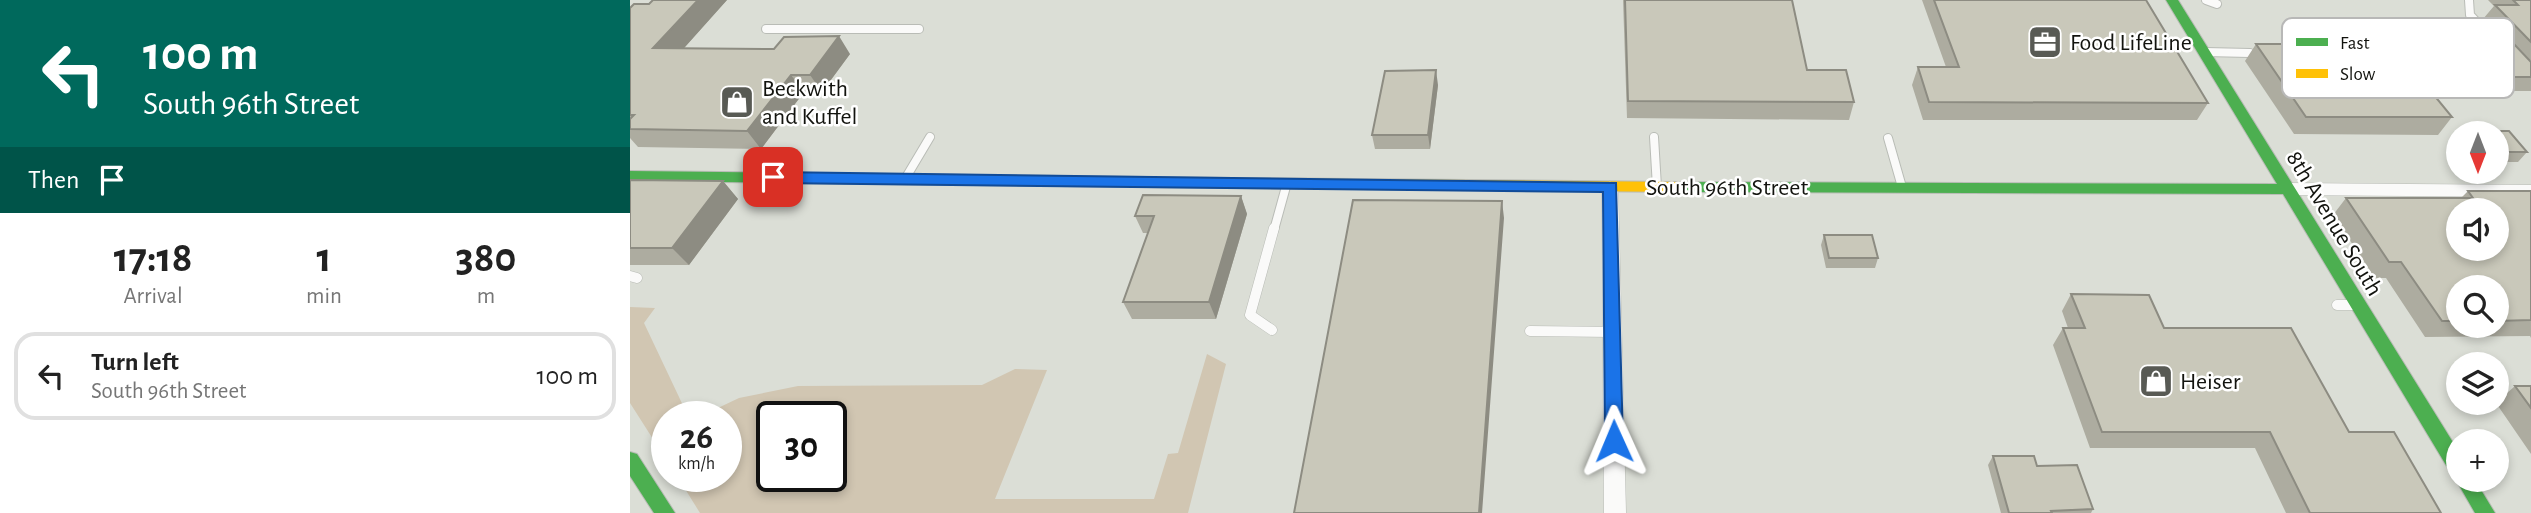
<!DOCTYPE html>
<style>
body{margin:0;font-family:"Alegreya Sans",sans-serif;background:#f2f2f2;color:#222;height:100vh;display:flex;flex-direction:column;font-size:26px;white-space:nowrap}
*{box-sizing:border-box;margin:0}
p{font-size:23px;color:#767676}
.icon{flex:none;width:38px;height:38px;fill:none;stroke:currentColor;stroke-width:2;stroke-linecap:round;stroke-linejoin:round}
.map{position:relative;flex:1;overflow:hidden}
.panel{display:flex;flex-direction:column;background:#fff;width:630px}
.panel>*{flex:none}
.hud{background:#00695c;color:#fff;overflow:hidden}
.needle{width:46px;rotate:180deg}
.fabs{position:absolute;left:1816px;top:121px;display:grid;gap:14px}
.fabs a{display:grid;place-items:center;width:63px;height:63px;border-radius:50%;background:#fff;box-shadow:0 4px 10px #0003;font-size:35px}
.speed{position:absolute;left:21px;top:401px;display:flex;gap:14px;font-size:35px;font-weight:700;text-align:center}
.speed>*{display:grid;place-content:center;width:91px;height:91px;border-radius:50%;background:#fff;box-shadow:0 4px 10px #0003;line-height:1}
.speed small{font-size:18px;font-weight:400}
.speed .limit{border:4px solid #111;border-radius:10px;background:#fff;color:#111}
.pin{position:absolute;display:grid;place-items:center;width:60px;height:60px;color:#fff;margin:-30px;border-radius:14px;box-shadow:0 4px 10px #0006}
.me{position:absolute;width:77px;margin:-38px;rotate:359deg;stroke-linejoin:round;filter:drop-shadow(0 0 5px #0008)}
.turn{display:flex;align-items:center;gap:24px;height:147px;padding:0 28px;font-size:32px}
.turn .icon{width:91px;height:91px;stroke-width:2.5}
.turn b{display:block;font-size:49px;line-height:60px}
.then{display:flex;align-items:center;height:66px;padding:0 28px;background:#0003;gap:14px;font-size:26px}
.eta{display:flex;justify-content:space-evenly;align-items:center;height:119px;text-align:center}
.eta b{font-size:42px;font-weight:700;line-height:49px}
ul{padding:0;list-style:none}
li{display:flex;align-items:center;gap:21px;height:88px;margin:0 14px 10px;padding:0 14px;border:4px solid #e0e0e0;border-radius:21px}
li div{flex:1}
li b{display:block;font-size:26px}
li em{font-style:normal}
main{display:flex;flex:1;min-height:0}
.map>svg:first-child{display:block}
.green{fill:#d1c6b2;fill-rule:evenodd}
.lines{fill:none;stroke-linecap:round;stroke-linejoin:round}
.lane-far1-casing{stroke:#b9bcb6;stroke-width:10}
.lane-casing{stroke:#b9bcb6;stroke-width:11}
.street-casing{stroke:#b9bcb6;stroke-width:1}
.fast-casing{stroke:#b9bcb6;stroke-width:2}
.slow-casing{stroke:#b9bcb6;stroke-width:2}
.lane-far1{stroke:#fafaf9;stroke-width:8}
.lane{stroke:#fafaf9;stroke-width:10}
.street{fill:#fafaf9;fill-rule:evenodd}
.fast{fill:#4caf50;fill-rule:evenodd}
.slow{fill:#ffc107;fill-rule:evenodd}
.wall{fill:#adaca0;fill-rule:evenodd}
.shaded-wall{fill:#8d8c82}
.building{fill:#c9c8ba;stroke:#8d8c82;stroke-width:2;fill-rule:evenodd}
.route{fill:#1a73e8;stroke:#114b97;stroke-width:2}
.labels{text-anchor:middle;stroke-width:5;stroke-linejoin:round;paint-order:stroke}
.poi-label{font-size:24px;fill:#12130e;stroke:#fff;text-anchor:start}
.street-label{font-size:24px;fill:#12130e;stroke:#fff}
.key{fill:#fff;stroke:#b8b8b7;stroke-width:2}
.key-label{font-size:19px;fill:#12130e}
</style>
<main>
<section class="panel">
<div class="hud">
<div class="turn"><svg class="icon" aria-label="left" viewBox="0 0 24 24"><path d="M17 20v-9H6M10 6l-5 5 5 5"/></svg><div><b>100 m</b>South 96th Street</div></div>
<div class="then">Then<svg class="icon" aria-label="arrive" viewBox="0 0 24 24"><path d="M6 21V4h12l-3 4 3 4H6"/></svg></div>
</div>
<div class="eta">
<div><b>17:18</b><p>Arrival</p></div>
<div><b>1</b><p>min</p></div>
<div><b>380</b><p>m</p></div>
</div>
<ul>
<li><svg class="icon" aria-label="left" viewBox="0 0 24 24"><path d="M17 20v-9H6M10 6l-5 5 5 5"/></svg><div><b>Turn left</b><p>South 96th Street</p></div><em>100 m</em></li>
</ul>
</section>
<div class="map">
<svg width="1901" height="513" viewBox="0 0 1901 513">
<rect width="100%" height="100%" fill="#dbded6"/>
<!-- green -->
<path class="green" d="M0,307L25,308L14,323L58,416H37V461L0,403Z
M577,354L596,364L558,513H70L47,476H96V416H71L109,398L168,386L352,385L385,369L417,370L365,499H524L538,454L548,453ZM142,416H201V476H142Z"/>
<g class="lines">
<!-- lane-far1 casing -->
<g class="lane-far1-casing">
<path id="lane-far1" d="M1576,0L1587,4
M1839,0L1840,15L1856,32
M136,29H289
M1575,52L1620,53
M1024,137L1027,187
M1258,138L1272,187
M275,179L300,137
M644,230L657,183"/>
</g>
<!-- lane casing -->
<g class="lane-casing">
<path id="lane" d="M0,276L7,278
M1707,305H1727
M642,330L620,315L644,228
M900,331L982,332"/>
</g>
<!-- street casing -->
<g class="street-casing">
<path id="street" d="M980,181L988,187L996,513H974L972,187Z
M1657,183L1901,185V197L1657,195L1649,189Z"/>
</g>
<!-- fast casing -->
<g class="fast-casing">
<path id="fast" d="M1536,0H1548L1829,452V480H1845L1865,513H1845L1826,480L1827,477L1822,475L1653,194L1050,192L1043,187L1050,182L1647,184Z
M0,171L603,178L610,183L603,188L0,181Z
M0,452L7,454L45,513H24L0,476Z"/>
</g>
<!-- slow casing -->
<g class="slow-casing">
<path id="slow" d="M603,178L1050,182L1057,187L1050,192L603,188L596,183Z"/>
</g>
<!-- lane-far1 -->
<use href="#lane-far1" class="lane-far1"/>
<!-- lane -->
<use href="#lane" class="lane"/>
<!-- street -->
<use href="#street" class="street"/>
<!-- fast -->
<use href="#fast" class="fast"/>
<!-- slow -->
<use href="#slow" class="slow"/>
</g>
<!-- wall -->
<path class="wall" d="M23,0H97L54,48L220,54L192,92H174L131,149L8,147L0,138V8L19,4Z
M993,0H1162L1177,70L1224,102L1219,120L997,118Z
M1292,0H1516L1578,103L1567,120H1293L1282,85L1288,67H1316Z
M1858,0H1901V60H1899L1901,62V91H1816L1771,38L1782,23L1858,24L1853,19L1864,6Z
M1703,28L1822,117L1808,135L1664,134L1615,61L1626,44H1692Z
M808,85L800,149H745L742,135Z
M1851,131H1879L1897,152L1888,162H1867V133H1849Z
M0,180L93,181L108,199L59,265H0Z
M1838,191H1901V338L1900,336L1795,337L1756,278H1745L1703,215L1716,198H1831ZM1829,287H1867V326H1829Z
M611,196L617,214L586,319H502L493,302L518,233H513L505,216Z
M1194,235L1248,258L1245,268H1196L1191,245Z
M1441,294L1534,328L1719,432L1811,513H1656L1625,448H1460L1423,345L1433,328H1438L1432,311Z
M1885,386H1901V454L1866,403L1867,402Z
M1363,456L1407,466L1463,509L1461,513H1371L1358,465Z"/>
<!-- shaded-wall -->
<path class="shaded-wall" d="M68,0H97L38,66L23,48Z
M209,36L220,54L192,92L180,75Z
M806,70L808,85L800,149L798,135Z
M161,75L174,92L131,149L117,131Z
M93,181L108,199L59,265L42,248Z
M611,196L617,214L586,319L579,302Z
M872,201L874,218L852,513H849Z"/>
<!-- building -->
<path class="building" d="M23,0H68L23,48L144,49L154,37L209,36L180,75H161L117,131L0,129V119L4,115H0V8L4,4H19Z
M995,0H1162L1177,70H1216L1224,102L998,101Z
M1304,0H1516L1578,103L1299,102L1288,67H1329Z
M1883,0H1901V42L1865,5H1888Z
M1782,23L1865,24L1901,62V77H1827Z
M1703,28H1745L1750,34H1754L1822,117H1676L1626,44H1716Z
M806,70L798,135H742L755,71Z
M1851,131H1879L1897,152H1868L1867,150V133H1853Z
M0,180L93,181L42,248H0Z
M1838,191H1901V320L1867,321V287H1829V321H1812L1771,262H1759L1716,198H1843ZM1829,210H1867V248H1829Z
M513,195L611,196L579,302H493L524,216H505Z
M723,200L872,201L849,513H664Z
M1194,235H1242L1248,258H1199Z
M1441,294L1519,295L1534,328H1661L1719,432H1764L1811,513H1680L1640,432H1472L1433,328H1455Z
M1885,386H1901V408Z
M1363,456H1404L1407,466L1447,465L1463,509L1421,511L1422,513H1379Z"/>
<!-- route -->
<path class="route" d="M143,172L986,183L993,441L991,447L984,449L978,447L975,441L973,192L143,183L136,177Z"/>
<!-- icons -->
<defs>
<g id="office-square" transform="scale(1.75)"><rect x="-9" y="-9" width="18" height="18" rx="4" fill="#585a54" stroke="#fff"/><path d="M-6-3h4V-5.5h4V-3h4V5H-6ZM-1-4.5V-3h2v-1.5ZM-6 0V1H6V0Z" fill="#fff"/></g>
<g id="shop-square" transform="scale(1.75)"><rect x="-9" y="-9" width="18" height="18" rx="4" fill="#585a54" stroke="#fff"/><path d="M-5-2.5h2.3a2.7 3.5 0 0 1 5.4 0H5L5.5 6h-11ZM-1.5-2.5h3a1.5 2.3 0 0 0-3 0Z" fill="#fff"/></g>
</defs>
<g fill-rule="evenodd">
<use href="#office-square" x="1415" y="42"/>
<use href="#shop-square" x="107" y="102"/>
<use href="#shop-square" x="1526" y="381"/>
</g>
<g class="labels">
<!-- poi labels -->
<g class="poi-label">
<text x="1440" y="50">Food LifeLine</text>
<text x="132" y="96">Beckwith<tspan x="132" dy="28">and Kuffel</tspan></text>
<text x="1550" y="389">Heiser</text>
</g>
<!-- street labels -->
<g class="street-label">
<text x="1097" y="195">South 96th Street</text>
<text transform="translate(1705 223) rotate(59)" y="8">8th Avenue South</text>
</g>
</g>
<!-- legend -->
<rect x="1652" y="18" width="232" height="80" rx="10" class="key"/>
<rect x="1666" y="38" width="32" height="8" fill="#4caf50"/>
<rect x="1666" y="69" width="32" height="9" fill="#ffc107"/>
<g class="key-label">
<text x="1710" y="49">Fast</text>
<text x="1710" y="80">Slow</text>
</g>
</svg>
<div class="fabs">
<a><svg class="needle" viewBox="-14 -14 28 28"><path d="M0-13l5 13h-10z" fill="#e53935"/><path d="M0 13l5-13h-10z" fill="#767676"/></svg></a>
<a><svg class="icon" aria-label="sound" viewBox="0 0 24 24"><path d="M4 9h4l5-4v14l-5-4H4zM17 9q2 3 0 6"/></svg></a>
<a><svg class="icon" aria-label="search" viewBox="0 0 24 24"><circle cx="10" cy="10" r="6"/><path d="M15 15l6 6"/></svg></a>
<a><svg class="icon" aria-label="layers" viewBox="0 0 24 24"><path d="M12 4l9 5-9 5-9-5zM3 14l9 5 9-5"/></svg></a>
<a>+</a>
</div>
<div class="speed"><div>26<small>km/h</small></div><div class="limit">30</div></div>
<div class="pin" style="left:143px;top:177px;background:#d93025"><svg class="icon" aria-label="arrive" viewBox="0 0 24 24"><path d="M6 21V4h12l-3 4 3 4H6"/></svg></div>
<svg class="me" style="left:984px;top:441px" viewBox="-20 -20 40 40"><path d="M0-17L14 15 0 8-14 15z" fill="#1a73e8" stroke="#fff" stroke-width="4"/></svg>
</div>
</main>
